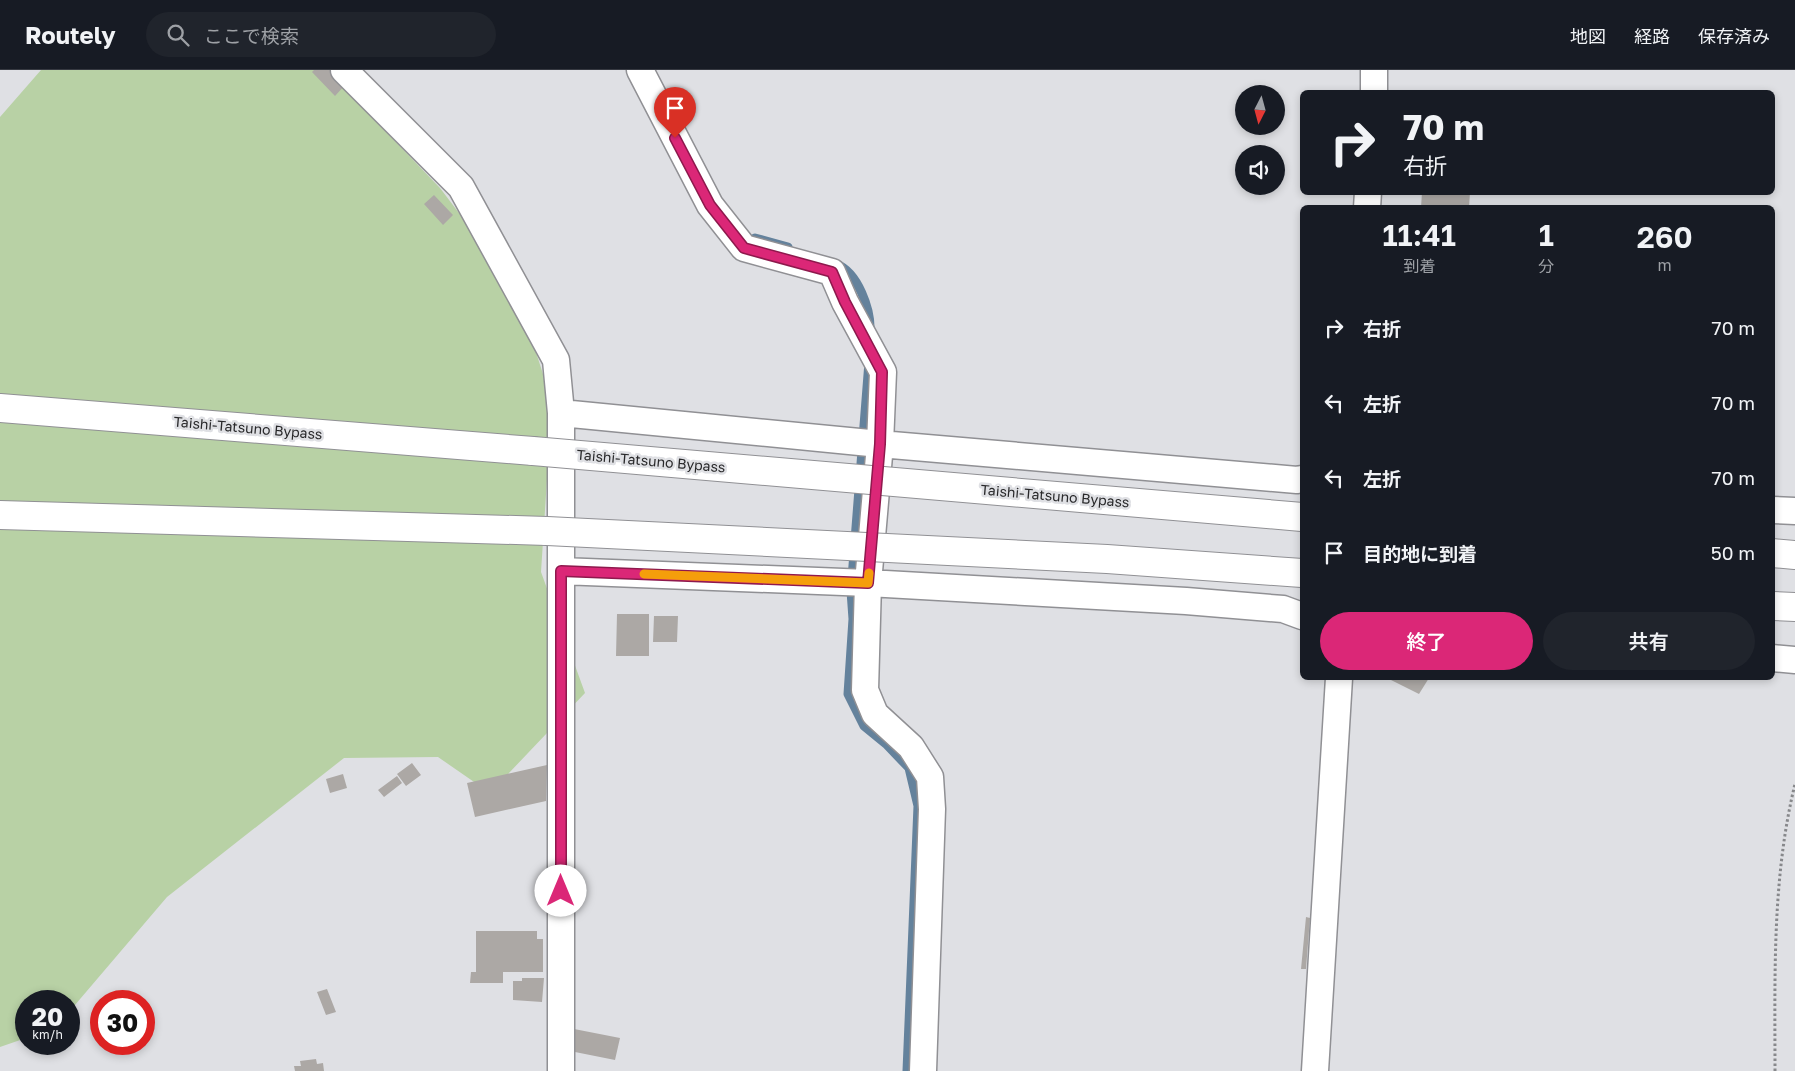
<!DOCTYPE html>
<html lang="ja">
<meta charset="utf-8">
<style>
body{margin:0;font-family:"Golos Text","Noto Sans JP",sans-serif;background:#20242c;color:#f1f3f6;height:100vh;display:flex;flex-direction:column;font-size:19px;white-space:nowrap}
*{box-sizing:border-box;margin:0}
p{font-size:16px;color:#9ea1a6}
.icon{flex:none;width:28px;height:28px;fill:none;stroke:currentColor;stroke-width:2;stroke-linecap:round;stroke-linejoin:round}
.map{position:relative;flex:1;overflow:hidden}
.sheet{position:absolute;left:1300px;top:135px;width:475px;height:475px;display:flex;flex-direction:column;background:#171b24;border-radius:8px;box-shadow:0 2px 8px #0003}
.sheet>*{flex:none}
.guide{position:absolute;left:1300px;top:20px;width:475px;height:105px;border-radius:8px;box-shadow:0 2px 8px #0003;background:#171b24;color:#f1f3f6;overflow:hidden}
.needle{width:32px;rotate:186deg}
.buttons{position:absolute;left:1235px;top:15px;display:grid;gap:10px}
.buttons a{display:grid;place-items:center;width:50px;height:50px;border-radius:50%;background:#171b24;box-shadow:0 2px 8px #0003;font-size:25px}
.speed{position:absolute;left:15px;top:920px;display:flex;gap:10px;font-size:25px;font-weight:700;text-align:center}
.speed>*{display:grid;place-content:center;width:65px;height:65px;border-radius:50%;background:#171b24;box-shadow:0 2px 8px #0003;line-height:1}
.speed small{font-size:12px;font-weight:400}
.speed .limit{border:8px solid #d22;background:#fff;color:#111}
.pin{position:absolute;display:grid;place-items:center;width:42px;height:42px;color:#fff;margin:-51px -21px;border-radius:50% 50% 50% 0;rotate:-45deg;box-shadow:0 0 5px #0007}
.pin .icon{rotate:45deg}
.me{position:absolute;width:55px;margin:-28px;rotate:0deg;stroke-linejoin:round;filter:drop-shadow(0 0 4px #0008)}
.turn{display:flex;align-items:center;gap:18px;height:105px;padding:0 20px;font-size:22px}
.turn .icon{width:65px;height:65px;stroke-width:2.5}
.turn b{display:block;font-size:35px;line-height:42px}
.eta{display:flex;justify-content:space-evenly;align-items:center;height:85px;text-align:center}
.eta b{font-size:30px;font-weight:600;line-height:35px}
.button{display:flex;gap:10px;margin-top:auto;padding:10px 20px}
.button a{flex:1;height:58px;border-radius:30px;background:#db2777;color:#fff;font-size:20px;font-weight:600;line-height:58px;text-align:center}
.button a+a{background:#20242c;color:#f1f3f6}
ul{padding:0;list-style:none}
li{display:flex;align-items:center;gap:15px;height:75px;padding:0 20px}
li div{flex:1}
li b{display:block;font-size:19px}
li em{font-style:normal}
header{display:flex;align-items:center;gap:30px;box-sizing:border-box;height:70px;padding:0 25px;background:#171b24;border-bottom:1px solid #363941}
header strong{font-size:24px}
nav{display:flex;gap:28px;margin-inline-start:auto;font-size:18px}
.search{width:350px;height:45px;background:#20242c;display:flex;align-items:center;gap:12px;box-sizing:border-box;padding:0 18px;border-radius:28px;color:#9ea1a6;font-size:19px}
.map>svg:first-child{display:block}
.green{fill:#b8d1a5}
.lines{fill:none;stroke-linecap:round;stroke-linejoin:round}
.stream{stroke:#64829c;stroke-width:9}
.building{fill:#aca8a5}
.minor-casing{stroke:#909094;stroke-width:29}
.motorway-casing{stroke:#909094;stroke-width:30}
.path{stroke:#87888b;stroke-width:3;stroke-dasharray:2.5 2.5;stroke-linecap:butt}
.minor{stroke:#fff;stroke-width:26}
.motorway{stroke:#fff;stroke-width:28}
.motorway-bridge-casing{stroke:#909094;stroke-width:30;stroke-linecap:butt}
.motorway-bridge{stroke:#fff;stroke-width:28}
.route-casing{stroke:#8e194d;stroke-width:12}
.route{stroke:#db2777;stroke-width:9}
.slow{stroke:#f59e0b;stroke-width:9}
.labels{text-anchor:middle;stroke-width:5;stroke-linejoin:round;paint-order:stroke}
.street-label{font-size:14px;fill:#28282a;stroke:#dfe0e4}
</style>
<header>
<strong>Routely</strong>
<div class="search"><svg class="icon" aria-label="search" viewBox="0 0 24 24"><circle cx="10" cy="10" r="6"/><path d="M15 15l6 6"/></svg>ここで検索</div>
<nav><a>地図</a><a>経路</a><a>保存済み</a></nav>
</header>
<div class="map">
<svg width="1795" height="1001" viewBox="0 0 1795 1001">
<rect width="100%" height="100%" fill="#dfe0e4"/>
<!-- green -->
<path class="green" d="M41,0H327L440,118L515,217L552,332L541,502L585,623L490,723L438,687L344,688L167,827L69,942V931H26V968L0,977V47Z"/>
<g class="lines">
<!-- stream -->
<path class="stream" d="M755,168L788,177
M836,194C858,202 871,240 870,261
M869,292L851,521L853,549L848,624L864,656L886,674L909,698L918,736L907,1001"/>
</g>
<!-- building -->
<path class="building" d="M314,0H331L345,15L335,26L312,2Z
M1422,122H1470L1469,138H1421Z
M434,125L453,145L443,155L424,134Z
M617,544H649V586H616Z
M654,546H678L677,572H653Z
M1392,608H1429L1419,624L1391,610Z
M412,693L421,705L406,716L397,704Z
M547,695L546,731L475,747L467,713Z
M343,704L347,718L330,723L326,709Z
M397,706L402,713L384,727L378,720Z
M1306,847L1310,848L1306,899H1301Z
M476,861H537V869H543V902H503V913H470L471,902H476Z
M522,908H544L542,932L513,930V911H522Z
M327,919L336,942L326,945L317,922Z
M569,958L620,968L615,990L565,980Z
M316,989L317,994L323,993L324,1001H295L294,996H301L300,991Z"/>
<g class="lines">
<!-- minor casing -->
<g class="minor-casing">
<path id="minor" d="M344,0L461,117L556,290L561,343V1001
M640,0L710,135L744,178L832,202L845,232L883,302L880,374L868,513L865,620L875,644L911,677L930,707L932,739L923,1001
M1374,22V0
M1367,138L1368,122
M561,343L880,374L1297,410L1302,409
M1772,440L1795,441
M561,501L868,513L1186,531L1283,539L1302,546
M1772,588L1795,590
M1315,1001L1339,608"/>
</g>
<!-- motorway casing -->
<g class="motorway-casing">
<path id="motorway" d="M0,338L533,381
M0,445L547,461
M1772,483L1795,485
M1772,536L1795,537"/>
</g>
<!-- path -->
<path class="path" d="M1775,1001C1775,905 1772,808 1795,714"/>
<!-- minor -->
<use href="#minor" class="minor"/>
<!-- motorway -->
<use href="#motorway" class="motorway"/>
<!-- motorway-bridge casing -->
<g class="motorway-bridge-casing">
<path id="motorway-bridge" d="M533,381L1302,447
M547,461L1107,489L1302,503"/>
</g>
<!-- motorway-bridge -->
<use href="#motorway-bridge" class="motorway-bridge"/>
</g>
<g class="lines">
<!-- route casing -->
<g class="route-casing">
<path id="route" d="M561,821V501L868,513L880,374L882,302L845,232L832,202L744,178L710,135L675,68"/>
</g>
<!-- route -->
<use href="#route" class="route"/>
<!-- slow -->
<path class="slow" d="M644,504L868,513L869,503"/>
</g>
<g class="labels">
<!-- street labels -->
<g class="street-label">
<text transform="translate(248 358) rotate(5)" y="5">Taishi-Tatsuno Bypass</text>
<text transform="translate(651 391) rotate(5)" y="5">Taishi-Tatsuno Bypass</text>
<text transform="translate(1055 426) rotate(5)" y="5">Taishi-Tatsuno Bypass</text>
</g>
</g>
</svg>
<div class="buttons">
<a><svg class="needle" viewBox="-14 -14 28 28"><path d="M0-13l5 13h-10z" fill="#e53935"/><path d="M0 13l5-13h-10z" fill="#9ea1a6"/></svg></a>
<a><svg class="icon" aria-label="sound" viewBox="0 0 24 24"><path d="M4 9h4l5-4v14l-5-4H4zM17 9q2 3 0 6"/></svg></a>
</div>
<div class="speed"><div>20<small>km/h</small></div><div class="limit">30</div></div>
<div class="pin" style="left:675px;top:68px;background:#d93025"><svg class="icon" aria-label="arrive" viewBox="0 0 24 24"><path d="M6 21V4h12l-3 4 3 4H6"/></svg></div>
<svg class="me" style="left:561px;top:821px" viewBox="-20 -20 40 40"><circle r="19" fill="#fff"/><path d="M0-13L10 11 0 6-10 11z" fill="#db2777"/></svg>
<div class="guide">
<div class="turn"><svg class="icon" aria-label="right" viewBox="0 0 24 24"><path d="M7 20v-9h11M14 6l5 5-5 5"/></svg><div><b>70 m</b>右折</div></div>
</div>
<section class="sheet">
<div class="eta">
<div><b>11:41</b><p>到着</p></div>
<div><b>1</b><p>分</p></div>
<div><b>260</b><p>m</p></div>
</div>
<ul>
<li><svg class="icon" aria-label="right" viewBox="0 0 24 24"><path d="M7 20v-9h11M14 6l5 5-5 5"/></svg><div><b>右折</b></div><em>70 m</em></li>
<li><svg class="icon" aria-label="left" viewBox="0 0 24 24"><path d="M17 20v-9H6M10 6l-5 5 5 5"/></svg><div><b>左折</b></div><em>70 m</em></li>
<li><svg class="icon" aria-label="left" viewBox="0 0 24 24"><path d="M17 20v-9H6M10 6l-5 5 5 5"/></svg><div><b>左折</b></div><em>70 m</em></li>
<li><svg class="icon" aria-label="arrive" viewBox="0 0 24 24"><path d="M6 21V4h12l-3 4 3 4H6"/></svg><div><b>目的地に到着</b></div><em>50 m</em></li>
</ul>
<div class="button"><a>終了</a><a>共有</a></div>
</section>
</div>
